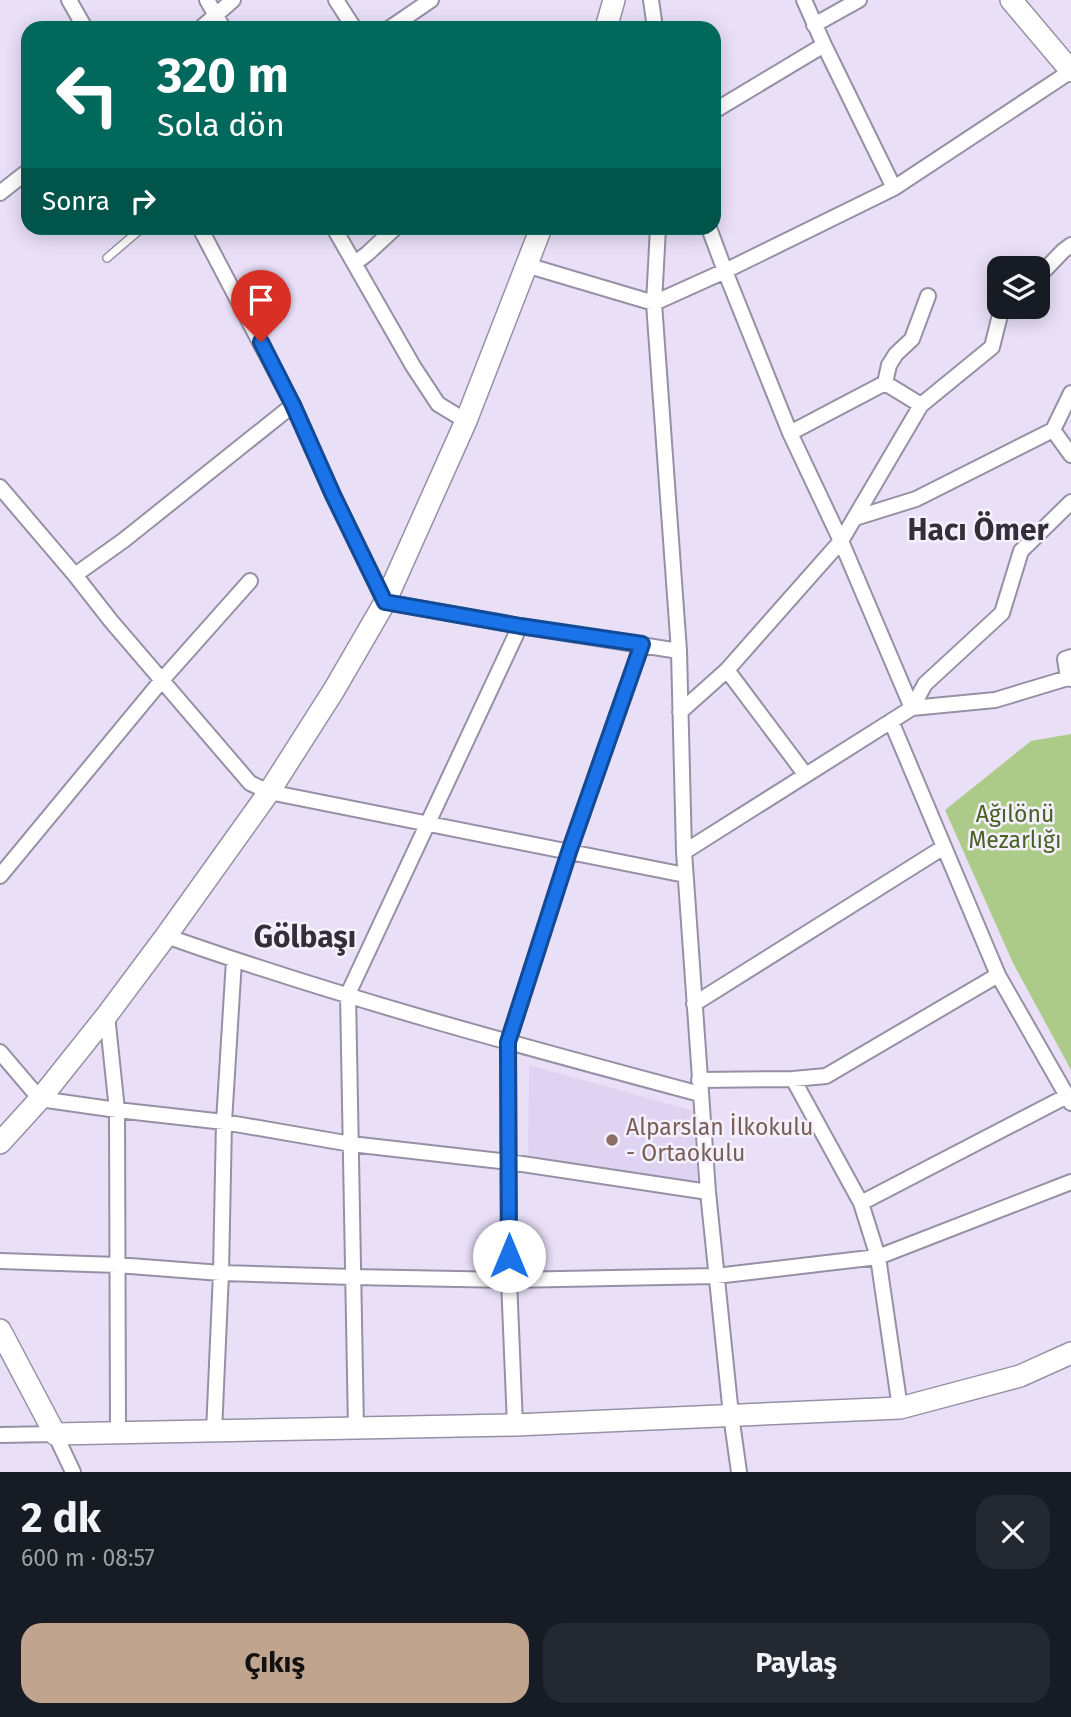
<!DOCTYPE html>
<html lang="tr">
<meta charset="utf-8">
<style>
body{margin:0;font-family:"Fira Sans",sans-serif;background:#242831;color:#f1f3f6;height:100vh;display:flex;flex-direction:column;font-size:26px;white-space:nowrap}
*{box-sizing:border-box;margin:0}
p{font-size:23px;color:#9ea1a6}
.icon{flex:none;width:38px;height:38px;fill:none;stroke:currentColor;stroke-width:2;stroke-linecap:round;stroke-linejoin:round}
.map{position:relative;height:1472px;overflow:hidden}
.details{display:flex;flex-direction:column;background:#171b24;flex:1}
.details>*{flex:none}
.hud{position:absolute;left:21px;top:21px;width:700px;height:214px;border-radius:21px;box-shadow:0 4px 18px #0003;background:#00695c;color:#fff;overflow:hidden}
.fabs{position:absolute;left:987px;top:256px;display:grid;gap:14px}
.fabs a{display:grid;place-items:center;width:63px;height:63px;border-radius:14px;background:#171b24;box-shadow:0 4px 18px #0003;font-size:35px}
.pin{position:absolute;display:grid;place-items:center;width:60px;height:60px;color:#fff;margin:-72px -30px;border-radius:50% 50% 50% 0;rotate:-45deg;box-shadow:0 0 7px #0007}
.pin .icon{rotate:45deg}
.me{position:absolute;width:77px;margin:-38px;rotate:0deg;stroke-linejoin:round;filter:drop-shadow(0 0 5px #0008)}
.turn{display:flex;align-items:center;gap:24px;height:147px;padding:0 21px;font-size:32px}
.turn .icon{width:91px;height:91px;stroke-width:2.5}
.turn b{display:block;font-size:49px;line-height:60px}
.then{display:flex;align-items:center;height:66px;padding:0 21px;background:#0003;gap:14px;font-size:26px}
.round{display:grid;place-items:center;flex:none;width:74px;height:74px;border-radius:21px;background:#242831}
.headline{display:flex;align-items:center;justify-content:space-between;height:119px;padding:0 21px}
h1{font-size:42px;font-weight:700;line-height:52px}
.cta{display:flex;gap:14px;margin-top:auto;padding:14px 21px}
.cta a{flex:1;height:80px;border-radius:21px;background:#c0a48d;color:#111;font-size:28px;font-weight:700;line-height:80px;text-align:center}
.cta a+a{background:#242831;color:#f1f3f6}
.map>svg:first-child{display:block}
.built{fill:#ded3f1}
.green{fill:#accb88}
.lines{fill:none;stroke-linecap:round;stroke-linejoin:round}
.lane-casing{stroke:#9790a5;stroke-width:10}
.street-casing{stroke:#9790a5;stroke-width:18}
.secondary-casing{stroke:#9790a5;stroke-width:24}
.lane{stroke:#fff;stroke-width:7}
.street{stroke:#fff;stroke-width:14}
.secondary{stroke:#fff;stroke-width:21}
.route-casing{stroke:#114b97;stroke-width:18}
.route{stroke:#1a73e8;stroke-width:12}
.education-dot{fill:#8d6e63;stroke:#f5f0fe;stroke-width:2.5}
.labels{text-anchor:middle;stroke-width:5;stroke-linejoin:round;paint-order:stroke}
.park-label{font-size:23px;fill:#476223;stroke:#f5f0fe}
.education-label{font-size:23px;fill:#785e54;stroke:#f5f0fe;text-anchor:start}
.district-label{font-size:30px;font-weight:bold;fill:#322f38;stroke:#f5f0fe}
</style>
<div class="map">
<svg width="1071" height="1472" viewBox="0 0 1071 1472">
<rect width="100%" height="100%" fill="#e9e0f8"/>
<!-- built -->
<path class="built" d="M529,1065L694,1111L698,1189L528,1170Z"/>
<!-- green -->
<path class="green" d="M1071,734V1070L1013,963L945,810L1031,741Z"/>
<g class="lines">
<!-- lane casing -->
<g class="lane-casing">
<path id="lane" d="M107,258L142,228"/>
</g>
<!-- street casing -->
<g class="street-casing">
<path id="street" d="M69,0L85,28
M207,0L223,28
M336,0L354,28
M651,0L655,28
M804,0L824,45L894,188
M814,25L859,0
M201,28L233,0
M390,28L431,0
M714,111L824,45
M0,193L28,171
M200,228L293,405L333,495L385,602L520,626L679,651
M334,228L413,366L438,404L466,421
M658,228L654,303L679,651L684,852L708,1192L731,1415L739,1472
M709,228L725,271L790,433L841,541L912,708
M355,263L367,254L395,228
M526,265L654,303L725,271L894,188L1071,71
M1038,277L1063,251L1071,245
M885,383L889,365L896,354L912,339L928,296
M1053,430L1071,455
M790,433L885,383L921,405
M0,487L75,575L111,621L250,783L269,792L685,875
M855,518L916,499L1053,430L1071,393
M75,575L124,540L293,405
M727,670L805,774
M1068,678L1065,659L1071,657
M912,708L925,684L1002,613L1021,551L1071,502
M680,712L727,670L841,541L921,405L992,347L1000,315L1009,306
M891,721L998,975L1071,1103
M684,852L912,708L995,700L1068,678L1071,679
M0,876L162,680L250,581
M166,936C341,998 521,1046 700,1094
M694,1004L944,847
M107,1015L117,1110L118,1432
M0,1052L40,1099L117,1110L224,1122L351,1144L509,1162L708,1192
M793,1079L861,1203L878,1257L900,1408
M699,1080L793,1079L826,1076L998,975
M861,1203L1067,1096
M0,1261L117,1265L221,1273L353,1277L509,1280L716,1276L878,1257L1071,1182
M515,1425L509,1280L508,1042L569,852L642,644
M356,1429L348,994L520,626
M214,1432L221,1273L224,1122L234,960
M0,1435L55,1434L73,1472"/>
</g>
<!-- secondary casing -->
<g class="secondary-casing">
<path id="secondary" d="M1011,0L1071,71
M606,28L614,0
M0,1143L40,1099L107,1015L166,936L269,792L334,690L385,602L466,421L541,228
M0,1330L55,1434L515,1425L900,1408L1020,1376L1071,1353"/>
</g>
<!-- lane -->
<use href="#lane" class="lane"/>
<!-- street -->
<use href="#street" class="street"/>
<!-- secondary -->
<use href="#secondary" class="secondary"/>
</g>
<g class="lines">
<!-- route casing -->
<g class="route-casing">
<path id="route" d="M261,342L293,405L333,495L385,602L520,626L642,644L569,852L508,1042L509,1256"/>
</g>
<!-- route -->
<use href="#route" class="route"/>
</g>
<!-- markers -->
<circle class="education-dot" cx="612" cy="1140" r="7"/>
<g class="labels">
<!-- park labels -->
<g class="park-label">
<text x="1015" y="822">Ağılönü<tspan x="1015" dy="26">Mezarlığı</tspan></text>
</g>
<!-- education labels -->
<g class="education-label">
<text x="626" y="1135">Alparslan İlkokulu<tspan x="626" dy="26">- Ortaokulu</tspan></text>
</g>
<!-- district labels -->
<g class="district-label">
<text x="978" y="540">Hacı Ömer</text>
<text x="305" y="947">Gölbaşı</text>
</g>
</g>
</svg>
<div class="fabs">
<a><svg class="icon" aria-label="layers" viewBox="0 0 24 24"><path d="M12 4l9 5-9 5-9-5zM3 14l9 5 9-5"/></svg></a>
</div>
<div class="pin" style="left:261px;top:342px;background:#d93025"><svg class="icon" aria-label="arrive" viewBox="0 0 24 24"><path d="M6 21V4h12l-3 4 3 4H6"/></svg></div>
<svg class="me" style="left:509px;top:1256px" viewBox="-20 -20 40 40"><circle r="19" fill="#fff"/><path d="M0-13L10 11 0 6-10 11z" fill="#1a73e8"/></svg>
<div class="hud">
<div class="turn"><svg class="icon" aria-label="left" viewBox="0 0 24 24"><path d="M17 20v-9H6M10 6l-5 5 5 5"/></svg><div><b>320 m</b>Sola dön</div></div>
<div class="then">Sonra<svg class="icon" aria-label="right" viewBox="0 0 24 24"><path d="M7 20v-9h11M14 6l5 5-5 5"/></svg></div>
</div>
</div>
<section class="details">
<div class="headline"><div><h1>2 dk</h1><p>600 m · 08:57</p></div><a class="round"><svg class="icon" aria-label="close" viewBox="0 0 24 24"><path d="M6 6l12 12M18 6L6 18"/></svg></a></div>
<div class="cta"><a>Çıkış</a><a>Paylaş</a></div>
</section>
